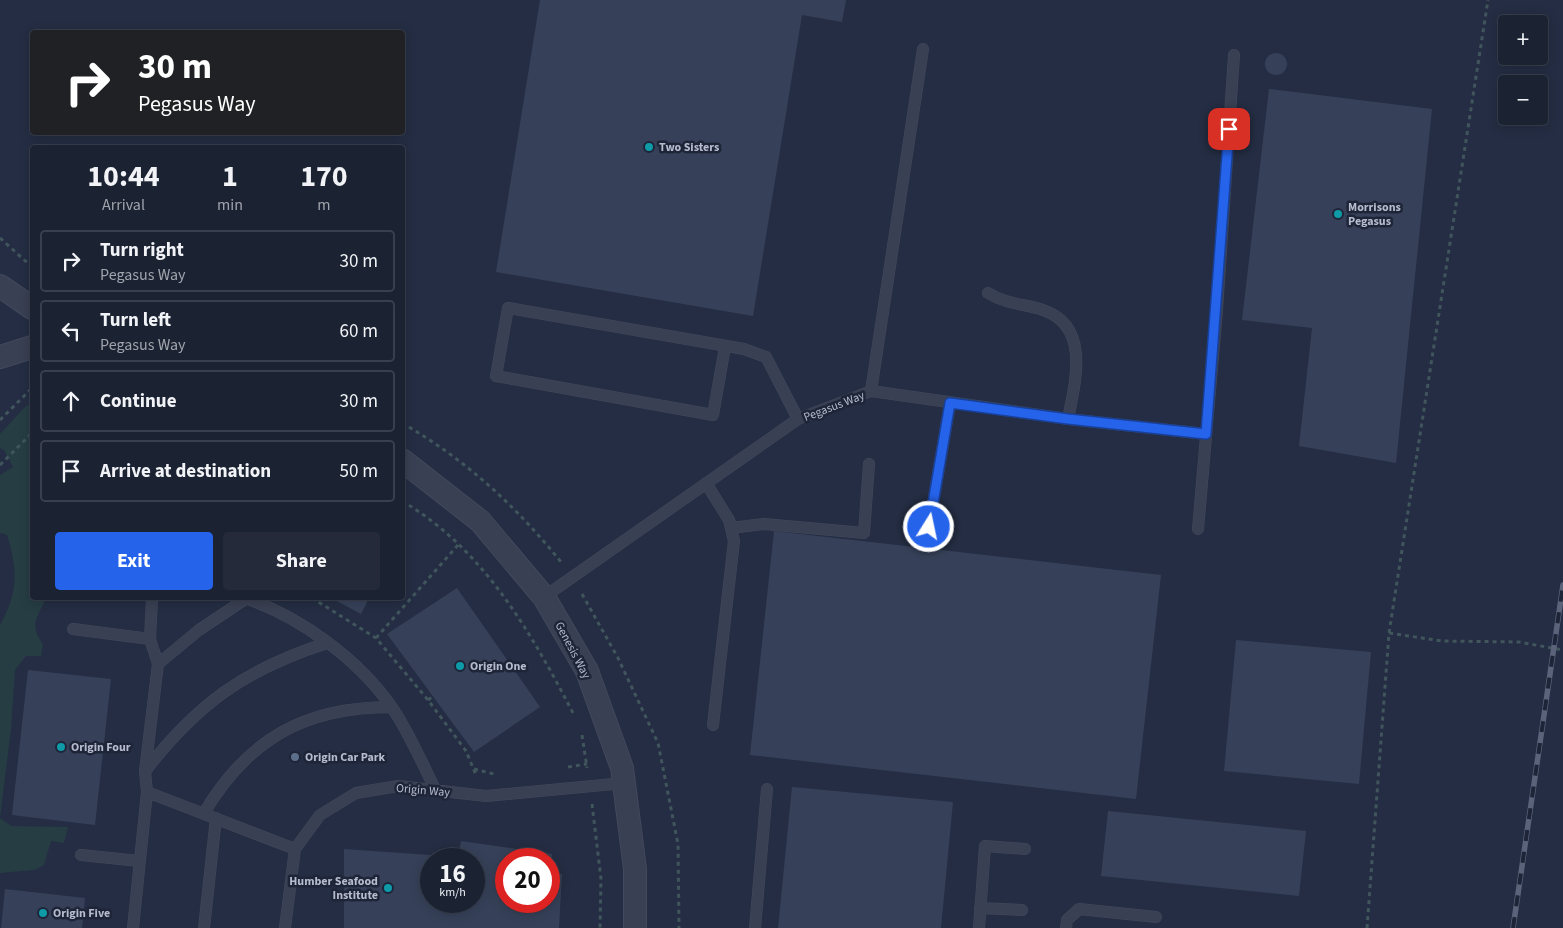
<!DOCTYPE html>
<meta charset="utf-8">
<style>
body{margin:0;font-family:"Source Sans 3",sans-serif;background:#242a3a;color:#f1f3f6;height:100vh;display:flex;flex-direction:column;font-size:19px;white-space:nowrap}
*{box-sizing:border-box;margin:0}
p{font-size:16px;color:#a0a4ac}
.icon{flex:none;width:28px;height:28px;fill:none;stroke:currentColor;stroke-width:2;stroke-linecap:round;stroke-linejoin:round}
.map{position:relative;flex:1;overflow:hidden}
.side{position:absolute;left:30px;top:145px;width:375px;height:455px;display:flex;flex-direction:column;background:#1b2232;border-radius:5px;box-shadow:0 2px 12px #0003,0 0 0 1px #393f4d}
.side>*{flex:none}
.banner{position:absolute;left:30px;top:30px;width:375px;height:105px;border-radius:5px;box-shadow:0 2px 12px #0003,0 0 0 1px #393f4d;background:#202124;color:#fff;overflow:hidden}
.tools{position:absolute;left:1498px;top:15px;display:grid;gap:10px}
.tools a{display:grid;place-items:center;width:50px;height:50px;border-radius:5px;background:#1b2232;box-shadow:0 2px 12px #0003,0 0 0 1px #393f4d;font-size:25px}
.speed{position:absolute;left:420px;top:848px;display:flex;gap:10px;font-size:25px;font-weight:700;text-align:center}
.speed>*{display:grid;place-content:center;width:65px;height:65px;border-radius:50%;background:#1b2232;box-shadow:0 2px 12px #0003,0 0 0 1px #393f4d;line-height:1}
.speed small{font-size:12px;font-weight:400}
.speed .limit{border:8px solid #d22;background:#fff;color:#111}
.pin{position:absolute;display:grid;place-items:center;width:42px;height:42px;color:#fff;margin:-21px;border-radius:10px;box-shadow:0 2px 8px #0006}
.me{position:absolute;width:55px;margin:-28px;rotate:10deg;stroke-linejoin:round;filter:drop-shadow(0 0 4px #0008)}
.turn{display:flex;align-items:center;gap:18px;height:105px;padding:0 25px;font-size:22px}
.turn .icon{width:65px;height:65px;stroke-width:2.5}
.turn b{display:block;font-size:35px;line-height:42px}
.eta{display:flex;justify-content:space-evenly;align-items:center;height:85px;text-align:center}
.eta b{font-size:30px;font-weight:700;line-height:35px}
.button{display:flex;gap:10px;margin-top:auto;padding:10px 25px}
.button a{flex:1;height:58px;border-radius:5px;background:#2563eb;color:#fff;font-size:20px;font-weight:700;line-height:58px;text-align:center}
.button a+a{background:#242a3a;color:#f1f3f6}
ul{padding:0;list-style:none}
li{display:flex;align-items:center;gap:15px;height:62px;margin:0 10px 8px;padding:0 15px;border:2px solid #393f4d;border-radius:5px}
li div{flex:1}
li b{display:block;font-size:19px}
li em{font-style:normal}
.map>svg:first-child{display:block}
.green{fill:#263d44}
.building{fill:#364159;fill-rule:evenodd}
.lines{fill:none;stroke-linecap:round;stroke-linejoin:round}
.service-casing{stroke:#43495c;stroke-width:12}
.minor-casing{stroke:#43495c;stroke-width:24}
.path{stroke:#40565c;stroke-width:3;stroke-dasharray:4 4;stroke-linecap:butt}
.service{stroke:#394053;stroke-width:11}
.minor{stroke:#394053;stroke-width:22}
.rail-casing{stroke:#5b637a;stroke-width:5.5}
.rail{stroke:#1e2538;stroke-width:4;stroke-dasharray:11;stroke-linecap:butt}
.route-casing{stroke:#184099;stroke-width:12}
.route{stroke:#2563eb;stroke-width:9}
.culture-dot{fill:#0f9aa8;stroke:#1e2538;stroke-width:2}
.service-dot{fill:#5c6f8a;stroke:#1e2538;stroke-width:2}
.labels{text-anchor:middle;stroke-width:5;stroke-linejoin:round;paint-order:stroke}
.poi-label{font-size:12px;font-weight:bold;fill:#b6bccd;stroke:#1e2538;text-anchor:start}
.street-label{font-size:12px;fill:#b6bccd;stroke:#1e2538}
</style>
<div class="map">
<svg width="1563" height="928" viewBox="0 0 1563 928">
<rect width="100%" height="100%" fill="#242d43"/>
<!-- green -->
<path class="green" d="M32,402V598H46C38,618 28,623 43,644L41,656H26L15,670L11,729L0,818L11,826L68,827L64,843L51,841L44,865L34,870L0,873V625C18,593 18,570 7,535L0,533V475L13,467L4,450L0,448V434L25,407Z"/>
<!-- building -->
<path class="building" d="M540,0H846L842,22L802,15L753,316L496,272Z
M1265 64a11 11 0 1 1 22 0a11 11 0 1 1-22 0Z
M1269,89L1432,109L1396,463L1299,446L1312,328L1242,320Z
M774,531L1161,575L1136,799L750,755Z
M457,588L540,707L474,752L387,634Z
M331,598H369L361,614Z
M1236,640L1371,652L1359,784L1224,771Z
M28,670L111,679L95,825L12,815Z
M792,787L953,802L941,928H778Z
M1108,811L1306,831L1299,896L1101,876Z
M461,841L552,854L551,875L562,874L559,928H344V849L458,857ZM431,859H474V901H431ZM506,859H549V901H506Z
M5,889L85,898L82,928H1Z"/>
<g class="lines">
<!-- service casing -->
<g class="service-casing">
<path id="service" d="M988,293C1006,304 1024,304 1043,310C1091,326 1075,383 1068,419
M725,347L713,415L496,376L508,308L744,349L766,357L798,419
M871,391L923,49
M706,483L729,520L734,541L713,725
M929,527L950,403
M731,528L764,524L864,533L869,464
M1198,529L1217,310L1234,55
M544,597L798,419L871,391L1068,419L1206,434
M245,598C300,617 357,658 391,706C409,732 422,763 436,791
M73,629L150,639
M158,664L199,630L247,598
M146,770C198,703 246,669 327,643
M147,792L295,849
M204,813C248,739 305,707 391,707
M81,855L139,861
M980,908L1022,910
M133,928L147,792L145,771L158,664L150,639L152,598
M204,928L216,818
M285,928L295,849L320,815L356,793L398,786L486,796L624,783
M755,928L767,789
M979,928L985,846L1025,849
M1066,928L1067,920L1079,909L1156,917"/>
</g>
<!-- minor casing -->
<g class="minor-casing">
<path id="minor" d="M0,286L32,308
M0,357L32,347
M402,460L480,521L544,597L587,671L622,768L635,869V928"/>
</g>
<!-- path -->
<path class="path" d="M0,238L32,267
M0,420L32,388
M402,423C465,459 516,506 561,562
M0,465L32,433
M402,501C484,549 532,634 574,715
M582,594L618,658L658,743L678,844L679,928
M312,598L376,638L428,700L466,751L476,775
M1389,633L1488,0
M376,638L458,545
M428,700L432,697
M582,735L587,768
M568,767L587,764
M474,769L494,774
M592,804L601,879L600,928
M1367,928L1389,633L1442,641L1519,642L1563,650"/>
<!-- service -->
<use href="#service" class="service"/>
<!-- minor -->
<use href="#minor" class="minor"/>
<!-- rail casing -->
<g class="rail-casing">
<path id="rail" d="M1513,928L1563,585"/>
</g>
<!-- rail -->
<use href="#rail" class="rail"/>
</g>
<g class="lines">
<!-- route casing -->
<g class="route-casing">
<path id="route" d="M929,527L950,403L1068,419L1206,434L1229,129"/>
</g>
<!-- route -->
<use href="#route" class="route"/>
</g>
<!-- markers -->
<g class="culture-dot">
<circle cx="649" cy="147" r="5"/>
<circle cx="1338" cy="214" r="5"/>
<circle cx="460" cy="666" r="5"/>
<circle cx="61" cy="747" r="5"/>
<circle cx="388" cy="888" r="5"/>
<circle cx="43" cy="913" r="5"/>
</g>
<circle class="service-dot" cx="295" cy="757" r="5"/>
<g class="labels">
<!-- poi labels -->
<g class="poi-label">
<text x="659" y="151">Two Sisters</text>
<text x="1348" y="211">Morrisons<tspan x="1348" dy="14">Pegasus</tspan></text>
<text x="470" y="670">Origin One</text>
<text x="71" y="751">Origin Four</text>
<text x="305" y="761">Origin Car Park</text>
<text x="378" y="885" text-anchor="end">Humber Seafood<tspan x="378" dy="14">Institute</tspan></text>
<text x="53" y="917">Origin Five</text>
</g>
<!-- street labels -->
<g class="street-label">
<text transform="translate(834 406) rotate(-21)" y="4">Pegasus Way</text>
<text transform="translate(573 650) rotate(62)" y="4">Genesis Way</text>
<text transform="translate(423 790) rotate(5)" y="4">Origin Way</text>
</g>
</g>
</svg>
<div class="tools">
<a>+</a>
<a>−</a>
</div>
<div class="speed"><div>16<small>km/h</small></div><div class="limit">20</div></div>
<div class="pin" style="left:1229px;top:129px;background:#d93025"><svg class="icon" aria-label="arrive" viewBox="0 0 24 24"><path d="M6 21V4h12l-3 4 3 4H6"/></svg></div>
<svg class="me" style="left:929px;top:527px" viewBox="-20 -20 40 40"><circle r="17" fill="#2563eb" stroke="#fff" stroke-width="3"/><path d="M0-11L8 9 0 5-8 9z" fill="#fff"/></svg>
<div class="banner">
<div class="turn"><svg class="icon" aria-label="right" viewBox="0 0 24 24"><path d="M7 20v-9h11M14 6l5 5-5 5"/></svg><div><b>30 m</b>Pegasus Way</div></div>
</div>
<section class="side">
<div class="eta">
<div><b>10:44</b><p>Arrival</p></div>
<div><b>1</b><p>min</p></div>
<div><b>170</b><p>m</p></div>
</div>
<ul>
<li><svg class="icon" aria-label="right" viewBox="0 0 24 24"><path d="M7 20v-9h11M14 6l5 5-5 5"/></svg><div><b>Turn right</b><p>Pegasus Way</p></div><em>30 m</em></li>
<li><svg class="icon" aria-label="left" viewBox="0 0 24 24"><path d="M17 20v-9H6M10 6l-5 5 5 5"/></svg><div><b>Turn left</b><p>Pegasus Way</p></div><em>60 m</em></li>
<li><svg class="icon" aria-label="ahead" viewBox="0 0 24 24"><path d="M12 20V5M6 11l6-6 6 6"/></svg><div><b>Continue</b></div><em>30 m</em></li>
<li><svg class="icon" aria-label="arrive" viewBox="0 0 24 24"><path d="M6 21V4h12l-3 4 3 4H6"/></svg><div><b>Arrive at destination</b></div><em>50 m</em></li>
</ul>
<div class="button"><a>Exit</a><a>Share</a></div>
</section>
</div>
